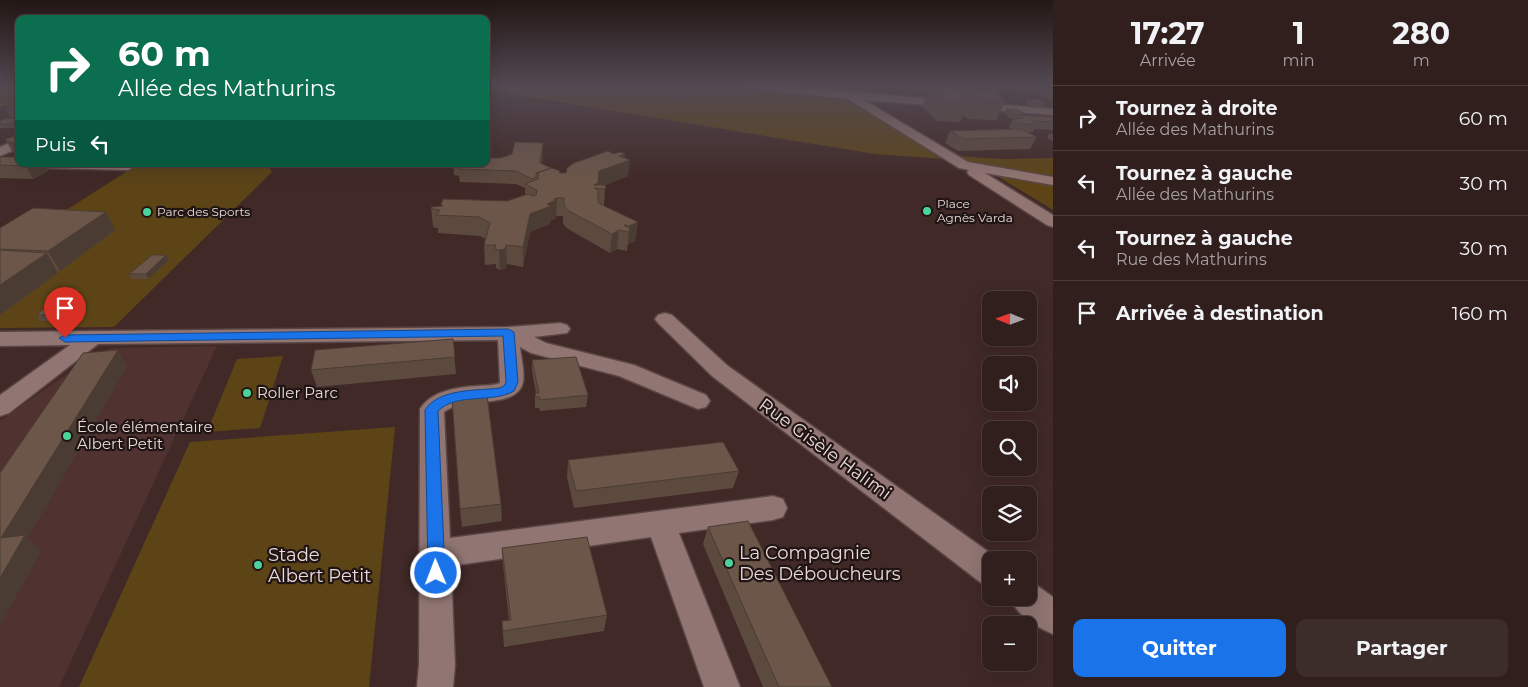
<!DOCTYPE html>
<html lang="fr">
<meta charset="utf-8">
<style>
body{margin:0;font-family:Montserrat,sans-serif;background:#3c2c2a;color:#f1f3f6;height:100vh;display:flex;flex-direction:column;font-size:19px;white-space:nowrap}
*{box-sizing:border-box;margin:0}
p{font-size:16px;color:#a8a2a4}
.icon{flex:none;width:28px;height:28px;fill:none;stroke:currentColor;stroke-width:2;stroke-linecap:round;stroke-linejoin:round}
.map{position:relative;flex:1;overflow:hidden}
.drawer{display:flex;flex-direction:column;background:#301f1d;width:475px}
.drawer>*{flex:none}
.banner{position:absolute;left:15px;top:15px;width:475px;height:152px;border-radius:10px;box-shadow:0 5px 20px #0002,0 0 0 1px #4b3d3b;background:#0b6e4f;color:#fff;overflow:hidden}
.needle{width:32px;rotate:271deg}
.tools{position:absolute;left:982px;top:291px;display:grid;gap:10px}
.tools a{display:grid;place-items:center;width:55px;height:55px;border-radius:10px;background:#301f1d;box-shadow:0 5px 20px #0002,0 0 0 1px #4b3d3b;font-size:25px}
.pin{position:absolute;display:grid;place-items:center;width:42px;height:42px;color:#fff;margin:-51px -21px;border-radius:50% 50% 50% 0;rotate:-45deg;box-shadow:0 0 5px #0007}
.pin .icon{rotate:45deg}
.me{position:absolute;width:55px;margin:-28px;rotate:359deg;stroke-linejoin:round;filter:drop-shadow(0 0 4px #0008)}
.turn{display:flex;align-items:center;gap:18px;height:105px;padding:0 20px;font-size:22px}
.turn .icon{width:65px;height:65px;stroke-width:2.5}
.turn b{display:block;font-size:35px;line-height:42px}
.then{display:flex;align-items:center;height:48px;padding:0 20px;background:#0003;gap:10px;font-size:19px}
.eta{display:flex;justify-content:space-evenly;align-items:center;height:85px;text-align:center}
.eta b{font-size:30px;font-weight:700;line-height:35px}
.button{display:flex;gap:10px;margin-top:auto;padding:10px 20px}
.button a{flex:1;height:58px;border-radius:10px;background:#1a73e8;color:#fff;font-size:20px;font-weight:700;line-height:58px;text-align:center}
.button a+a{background:#3c2c2a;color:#f1f3f6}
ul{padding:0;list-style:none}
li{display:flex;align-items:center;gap:15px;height:65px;padding:0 20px;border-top:1px solid #4b3d3b}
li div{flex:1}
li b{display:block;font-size:19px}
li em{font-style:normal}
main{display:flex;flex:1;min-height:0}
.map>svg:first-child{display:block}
.built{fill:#503230}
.green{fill:#5c4417}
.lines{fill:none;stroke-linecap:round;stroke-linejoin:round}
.street-casing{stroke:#594644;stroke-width:3}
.street{fill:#907572;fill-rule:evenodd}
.wall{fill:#5c4a3f}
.shaded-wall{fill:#4b3c33}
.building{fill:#6b5649;stroke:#4b3c33}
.route{fill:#1a73e8;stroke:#114b97}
.poi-dot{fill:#4cd39b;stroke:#201514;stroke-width:2}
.labels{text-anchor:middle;stroke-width:4.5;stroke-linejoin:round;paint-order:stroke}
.far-poi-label{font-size:12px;fill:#e9dad8;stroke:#201514;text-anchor:start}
.poi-label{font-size:15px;fill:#e9dad8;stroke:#201514;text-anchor:start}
.near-street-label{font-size:18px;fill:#e9dad8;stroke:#201514}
.near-poi-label{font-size:18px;fill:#e9dad8;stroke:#201514;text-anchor:start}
</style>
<main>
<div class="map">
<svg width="1053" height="687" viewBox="0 0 1053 687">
<rect width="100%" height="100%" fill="#402927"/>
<!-- built -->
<path class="built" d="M217,346L59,687H0V421L98,352L113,348Z"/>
<!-- green -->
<path class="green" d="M0,85H19V106H0V98L6,95H0Z
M486,85H721L845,98L944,159L875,154L486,90Z
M956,156L1002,159L1053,158V178L968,163Z
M117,164H267L272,172L114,327L0,328V252L137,165Z
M997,174L1053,183V210L997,176Z
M283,356L260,428L207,432L237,359Z
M395,427L369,687H79L190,442Z"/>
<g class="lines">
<!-- street casing -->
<g class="street-casing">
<path id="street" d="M740,85H776L1053,109V115L864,100L968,162L1053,177V185L985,173L1053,215V227L1047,225L969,175L967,172L969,170L959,168L848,99L745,88Z
M19,139V148L0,156V147Z
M41,164H133L135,166L128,170L48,168Z
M665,313L672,315L728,366L1000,560H991V587L980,582L712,376L658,323L655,319L658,315Z
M560,323L567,325L570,329L567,333L534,337L546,343L634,365L706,395L710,401L706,407L698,409L619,376L531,353L520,347C521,357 525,372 523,382C518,410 464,396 444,412L450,538L773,496L783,499L787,508L783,517L773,520L679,533L740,687H704L651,537L451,566L455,665L453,687H417L419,665L420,409C431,391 457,387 477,386C484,385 493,386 500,383L498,340L98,344L9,413L0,416V395L70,345L0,346V332L508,327Z
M1029,583L1039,587L1053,597V634C1036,627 1016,615 1011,598H1029Z"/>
</g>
<!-- street -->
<use href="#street" class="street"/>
</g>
<!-- wall -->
<path class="wall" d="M844,85H867L865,90H855Z
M914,85H948L946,88L961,89L963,85H1002L997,95L1006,101L996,120L968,119L963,115L960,122L937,121L922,106L929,89H921Z
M1023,85H1053V101L1022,88Z
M673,96L685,97L684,101L677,102L673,99Z
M1028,99L1045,104L1043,108L1029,106L1026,103Z
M19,104V117H10L6,109Z
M1006,109L1027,115L1053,117V130L1034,129L1033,132H1027L1037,137L1030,149L958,151L945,143L950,131L1012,130L1009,127L1013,119H1015L1009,118L1005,113Z
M19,118V128H0V121Z
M1049,134H1053V141L1047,138Z
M19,135V156H18L12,151L5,139Z
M613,154L625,158L628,176L605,185L604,206L638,222L635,241L628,244L627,251L617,249L610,253L568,229L563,224V216H556V218L550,221V224L530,232L523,267L507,264L505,269L500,270L496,268V264L485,265L484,245L486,239L480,236L438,233V228H435L433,226L431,207L441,206V204L507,201L525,195V188L516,184L460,182L459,176L454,175L453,164H486L500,158L543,156L542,164L560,173H566Z
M0,157L19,164H44L48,171L33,179L0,178Z
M0,228L115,230L60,271H57L58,273L0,315Z
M166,255L169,260L148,279H132L129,274Z
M76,308L63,321H40L37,315Z
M453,339L456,374L317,387L311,370Z
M532,360L588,395L586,407L540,411L539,408H535V393H536L532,371Z
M568,460L739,471L733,488L574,508L567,477Z
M501,504L502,521L462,527L460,509Z
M708,527L832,687H763L703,544Z
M502,548L607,615L604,631L504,647L502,621L509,620L503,565Z"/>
<!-- shaded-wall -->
<path class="shaded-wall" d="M685,97L684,101L677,102V98Z
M19,142V156H18L11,143Z
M543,143V156L540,176V163Z
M625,154V162L630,160L628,176L598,188L594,185L599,171L619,156Z
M30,164H44L48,171L33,179L26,166Z
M557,198L556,218L550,221V224L530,232L523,267V247L530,214Z
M106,212L115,230L60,271L48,251Z
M638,222L635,241L628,244L627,251L629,232H628L629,226Z
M619,230L617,249L610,253L612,234Z
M506,245L507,264L505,269L500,270L499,250Z
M47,253L58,273L0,315V285Z
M166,255L169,260L148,279L146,274Z
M73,302L76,308L63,321L60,315Z
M118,350L127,367L28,538L41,552L0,626V578L1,538Z"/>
<!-- building -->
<path class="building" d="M929,87L992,91L1006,101L977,99L973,96L960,95L969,102L946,101Z
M681,95L685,97L677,98L673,96Z
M1028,99L1041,100L1045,104L1031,103Z
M18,104L19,109H6Z
M1006,109L1018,110L1027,115L1011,114Z
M1019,115L1053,117V122L1032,121L1037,124H1019L1013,119L1023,118Z
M7,118H19V124H0V121Z
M1021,129L1037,137L964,139L950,131Z
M19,135V142L11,143L5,139Z
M515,142L543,143L540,163L551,168L536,173V177L532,179L516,171L459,169L462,164H486V158H500L512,154Z
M608,151L613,154L620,152L625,154L619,156L630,160L599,171L598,183L594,185H605L606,189L594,188L598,190V202L600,204L638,222L629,226L624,225L630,229L629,232L619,230L612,234L569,211L564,206V198H557L554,199L556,200L547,204L551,206L530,214L523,247L506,245L505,249L499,250L495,249L496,245H484L490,223L479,217L436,215L440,210L433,209L431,207L443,206L441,204L443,199L507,201L528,194L532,196L536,195L537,190L525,184L538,179L539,174L536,173L552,168L560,171L559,173H566L567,168L574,163Z
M0,157H19V164H30L26,166L0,165Z
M33,208L106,212L48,251L0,249V228Z
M0,250L47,253L0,285Z
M152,255H166L146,274H129Z
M51,302H73L60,315H37Z
M453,339L455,357L311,370L315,350Z
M118,350L1,538L25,535L0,578V473L83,353Z
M576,357L588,395L540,400V397H536L535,393H539L532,360Z
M487,395L501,504L460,509L452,398Z
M723,442L739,471L576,491L568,460Z
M748,521L832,687H779L708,527Z
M587,537L607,615L503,631L502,621L511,620L502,548Z"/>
<!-- sky -->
<linearGradient id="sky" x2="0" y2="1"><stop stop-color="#231715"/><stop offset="0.47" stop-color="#534952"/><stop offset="1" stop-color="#534952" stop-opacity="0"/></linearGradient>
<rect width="1053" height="181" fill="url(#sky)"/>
<!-- route -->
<path class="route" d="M508,329L514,332L518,382L514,391C491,404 457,392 438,411L445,573L442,578L436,581L430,578L428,573L425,410C439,388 477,391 500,388L504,386L506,382L503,336L65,342L59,338L65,335Z"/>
<!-- markers -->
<g class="poi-dot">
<circle cx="927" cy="211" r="5"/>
<circle cx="147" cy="212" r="5"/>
<circle cx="247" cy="393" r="5"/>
<circle cx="67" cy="436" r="5"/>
<circle cx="729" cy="563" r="5"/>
<circle cx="258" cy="565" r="5"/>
</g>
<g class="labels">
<!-- far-poi labels -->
<g class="far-poi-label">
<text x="937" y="208">Place<tspan x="937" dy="14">Agnès Varda</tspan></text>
<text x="157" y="216">Parc des Sports</text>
</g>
<!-- poi labels -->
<g class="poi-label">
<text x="257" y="398">Roller Parc</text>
<text x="77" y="432">École élémentaire<tspan x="77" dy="17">Albert Petit</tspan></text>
</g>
<!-- near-street labels -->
<g class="near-street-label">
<text transform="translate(825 449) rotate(36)" y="6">Rue Gisèle Halimi</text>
</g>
<!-- near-poi labels -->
<g class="near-poi-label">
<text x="739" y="559">La Compagnie<tspan x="739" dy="21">Des Déboucheurs</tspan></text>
<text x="268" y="561">Stade<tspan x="268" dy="21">Albert Petit</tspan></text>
</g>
</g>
</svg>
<div class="tools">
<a><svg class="needle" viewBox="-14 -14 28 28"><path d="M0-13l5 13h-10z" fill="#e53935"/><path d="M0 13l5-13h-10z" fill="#a8a2a4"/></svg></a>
<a><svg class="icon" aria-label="sound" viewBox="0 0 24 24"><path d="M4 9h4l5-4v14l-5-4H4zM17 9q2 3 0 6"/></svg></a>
<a><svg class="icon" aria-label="search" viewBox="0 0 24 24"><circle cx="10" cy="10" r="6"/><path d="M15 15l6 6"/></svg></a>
<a><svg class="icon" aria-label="layers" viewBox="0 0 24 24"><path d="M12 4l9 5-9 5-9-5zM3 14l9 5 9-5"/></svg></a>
<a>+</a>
<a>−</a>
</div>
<div class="pin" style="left:65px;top:338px;background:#d93025"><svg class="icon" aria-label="arrive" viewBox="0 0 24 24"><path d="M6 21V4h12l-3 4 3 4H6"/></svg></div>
<svg class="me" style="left:436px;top:573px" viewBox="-20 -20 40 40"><circle r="17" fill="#1a73e8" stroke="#fff" stroke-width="3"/><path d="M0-11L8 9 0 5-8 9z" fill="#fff"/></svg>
<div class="banner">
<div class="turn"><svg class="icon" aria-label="right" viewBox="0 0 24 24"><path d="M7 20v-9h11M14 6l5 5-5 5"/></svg><div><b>60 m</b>Allée des Mathurins</div></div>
<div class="then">Puis<svg class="icon" aria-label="left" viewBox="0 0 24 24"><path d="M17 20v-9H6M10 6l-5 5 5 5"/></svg></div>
</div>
</div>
<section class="drawer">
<div class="eta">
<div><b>17:27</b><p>Arrivée</p></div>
<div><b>1</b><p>min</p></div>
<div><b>280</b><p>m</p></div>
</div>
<ul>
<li><svg class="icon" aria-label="right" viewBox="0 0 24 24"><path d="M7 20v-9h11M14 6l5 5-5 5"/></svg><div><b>Tournez à droite</b><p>Allée des Mathurins</p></div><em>60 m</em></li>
<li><svg class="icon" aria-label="left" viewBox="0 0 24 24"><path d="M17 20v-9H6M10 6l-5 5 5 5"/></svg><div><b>Tournez à gauche</b><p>Allée des Mathurins</p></div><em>30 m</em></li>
<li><svg class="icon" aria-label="left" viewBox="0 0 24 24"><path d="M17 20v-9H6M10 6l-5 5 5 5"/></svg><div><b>Tournez à gauche</b><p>Rue des Mathurins</p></div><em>30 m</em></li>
<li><svg class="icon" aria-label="arrive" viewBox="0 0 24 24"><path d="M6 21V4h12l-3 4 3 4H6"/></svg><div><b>Arrivée à destination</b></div><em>160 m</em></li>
</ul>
<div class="button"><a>Quitter</a><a>Partager</a></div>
</section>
</main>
